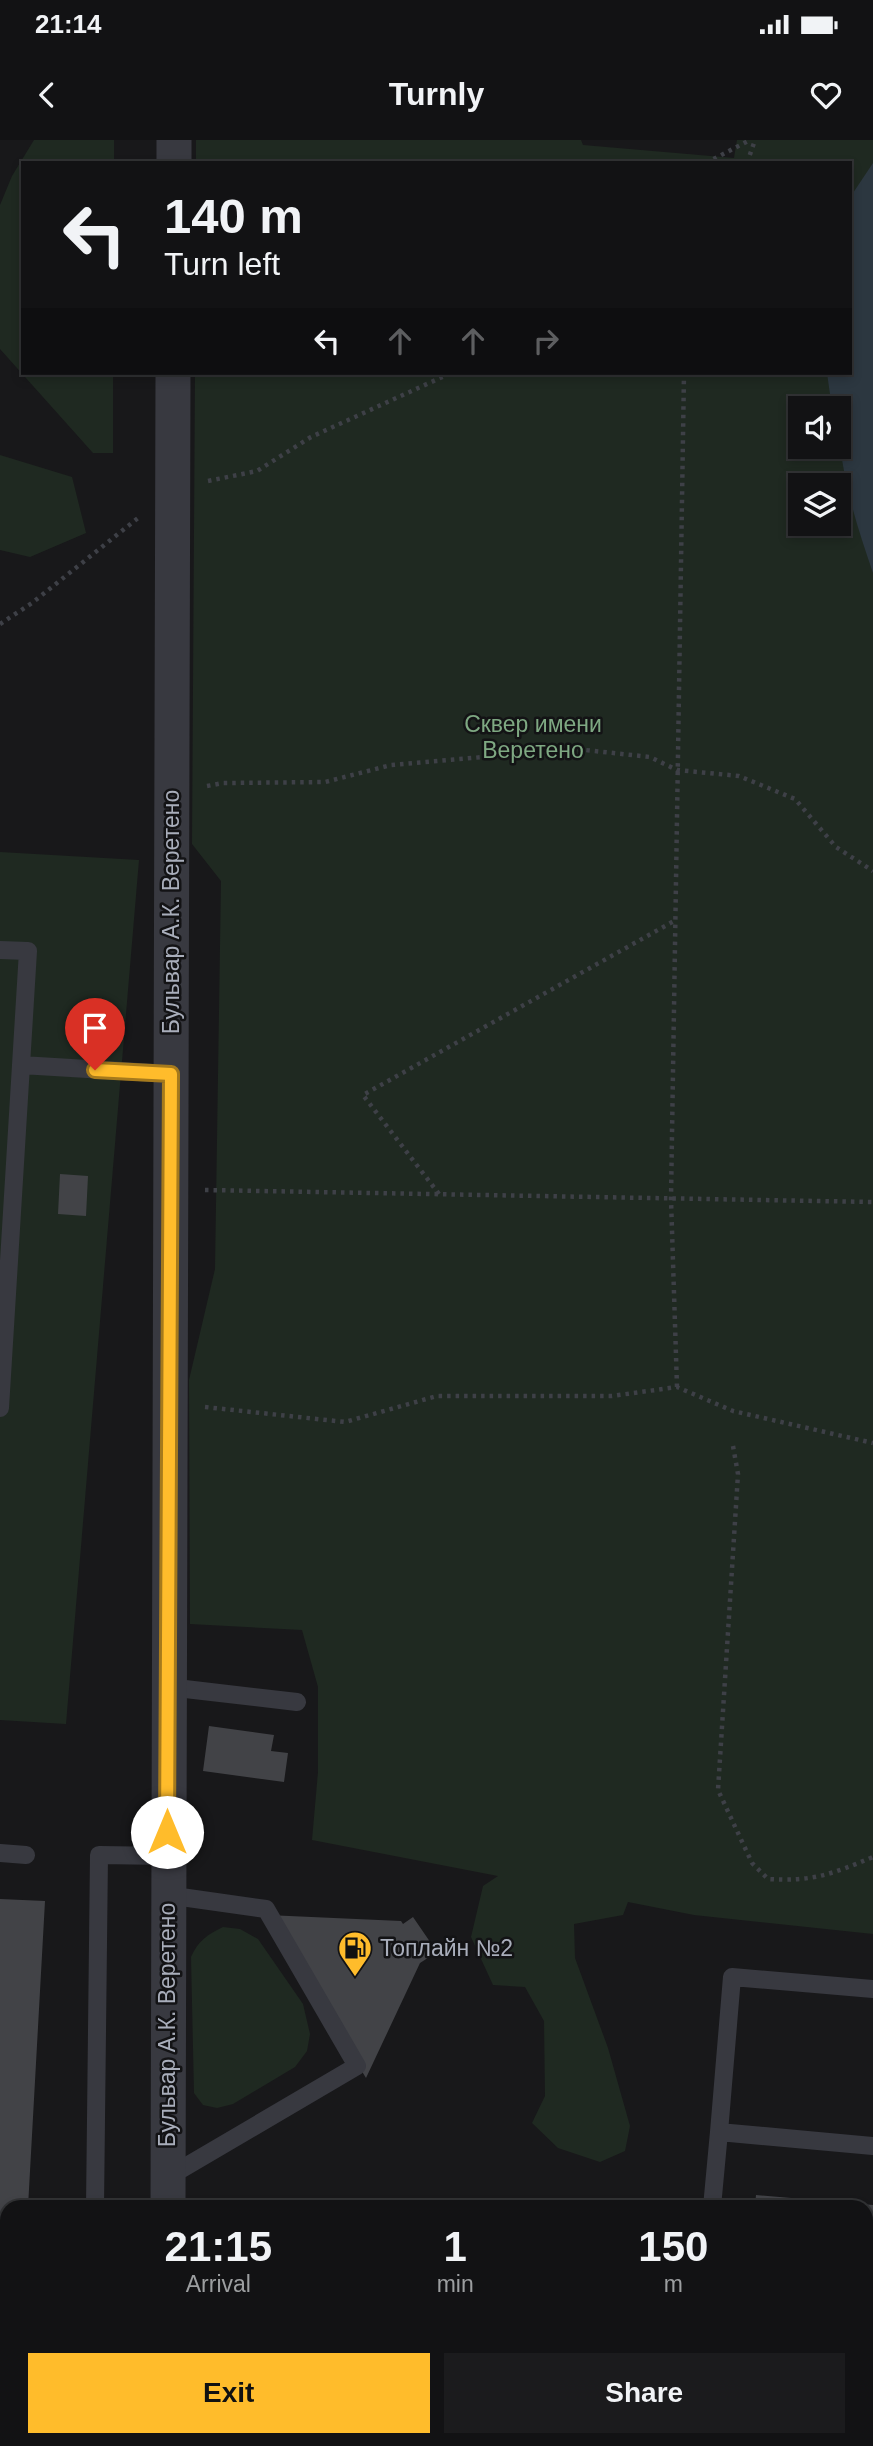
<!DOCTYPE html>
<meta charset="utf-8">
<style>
body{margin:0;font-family:Arial,sans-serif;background:#1b1b1d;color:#f1f3f6;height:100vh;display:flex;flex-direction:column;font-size:26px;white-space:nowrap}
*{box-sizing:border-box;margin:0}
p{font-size:23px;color:#9c9ea0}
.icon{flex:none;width:38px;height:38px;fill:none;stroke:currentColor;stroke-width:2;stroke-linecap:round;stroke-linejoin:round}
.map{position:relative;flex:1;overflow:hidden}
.panel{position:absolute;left:0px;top:2060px;width:873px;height:247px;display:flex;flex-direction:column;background:#121214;border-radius:21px 21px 0 0;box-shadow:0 4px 10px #0003,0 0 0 2px #313234}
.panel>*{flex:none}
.hud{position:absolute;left:21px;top:21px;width:831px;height:214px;border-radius:0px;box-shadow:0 4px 10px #0003,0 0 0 2px #313234;background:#121214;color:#f1f3f6;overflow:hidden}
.fabs{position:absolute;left:788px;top:256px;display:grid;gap:14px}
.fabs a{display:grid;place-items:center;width:63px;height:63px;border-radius:0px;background:#121214;box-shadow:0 4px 10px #0003,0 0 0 2px #313234;font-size:35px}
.pin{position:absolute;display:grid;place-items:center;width:60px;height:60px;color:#fff;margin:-72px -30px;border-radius:50% 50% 50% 0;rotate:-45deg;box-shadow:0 0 7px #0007}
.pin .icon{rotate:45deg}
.me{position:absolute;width:77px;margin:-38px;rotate:0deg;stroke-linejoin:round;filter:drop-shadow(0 0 5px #0008)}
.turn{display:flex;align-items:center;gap:24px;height:147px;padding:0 28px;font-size:32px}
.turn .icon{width:91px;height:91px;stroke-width:2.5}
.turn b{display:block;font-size:49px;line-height:60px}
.lanes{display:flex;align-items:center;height:66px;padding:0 28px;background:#0003;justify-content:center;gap:35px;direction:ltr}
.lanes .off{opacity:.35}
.eta{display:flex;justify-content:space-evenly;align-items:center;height:119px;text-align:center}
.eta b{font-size:42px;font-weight:600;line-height:49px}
.button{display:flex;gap:14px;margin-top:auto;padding:14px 28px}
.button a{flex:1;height:80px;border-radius:0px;background:#ffbc2b;color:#111;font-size:28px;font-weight:600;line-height:80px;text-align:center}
.button a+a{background:#1b1b1d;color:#f1f3f6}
.status{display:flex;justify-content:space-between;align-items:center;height:49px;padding:0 35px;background:#121214;direction:ltr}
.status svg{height:19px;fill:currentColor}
header{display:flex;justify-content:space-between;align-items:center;height:91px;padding:0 28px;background:#121214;font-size:32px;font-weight:600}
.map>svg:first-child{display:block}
.green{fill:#1f2921;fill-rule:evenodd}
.water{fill:#2c3740}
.building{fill:#424347}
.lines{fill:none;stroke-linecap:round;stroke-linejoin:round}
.path{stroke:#3e4047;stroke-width:4.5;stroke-dasharray:3.5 5;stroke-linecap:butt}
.lane{stroke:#383940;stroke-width:18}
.street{stroke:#383940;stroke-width:35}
.route-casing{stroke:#a67a1c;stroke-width:18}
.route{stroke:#ffbc2b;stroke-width:12}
.labels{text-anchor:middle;stroke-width:5;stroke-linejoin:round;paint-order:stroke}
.park-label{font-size:23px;fill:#7ea882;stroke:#131315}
.street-label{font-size:23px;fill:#a9aebb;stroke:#131315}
.poi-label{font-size:23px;fill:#a9aebb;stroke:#131315;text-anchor:start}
</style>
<div class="status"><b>21:14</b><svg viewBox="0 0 49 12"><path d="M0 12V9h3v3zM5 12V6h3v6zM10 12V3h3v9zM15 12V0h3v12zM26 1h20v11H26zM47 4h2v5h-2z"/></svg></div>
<header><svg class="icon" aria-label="back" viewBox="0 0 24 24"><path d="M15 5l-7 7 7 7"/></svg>Turnly<svg class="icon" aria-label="heart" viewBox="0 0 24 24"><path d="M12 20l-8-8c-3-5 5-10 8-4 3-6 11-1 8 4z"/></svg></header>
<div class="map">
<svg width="873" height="2306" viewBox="0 0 873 2306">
<rect width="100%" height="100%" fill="#18181a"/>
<!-- green -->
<path class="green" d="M34,0H114V23H23V233H113V313H93L0,209V65L12,36Z
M196,0H581L583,5L734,18L737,0H873V1794L694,1775L628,1762L623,1775L574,1784L575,1818L608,1908L630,1986L625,2011L600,2022L558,2008L532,1983L545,1956L544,1881L525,1847L493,1845L471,1797L483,1746L498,1736L312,1700L318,1632V1547L302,1490L190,1484L189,1240L215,1129L221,741L192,704L195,233H850V23H196ZM800,268H838V306H800ZM800,345H838V383H800Z
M0,315L72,337L86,393L30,417L0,410Z
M0,712L139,720L66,1584L0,1580Z
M223,1787L240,1789L258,1799L303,1864L310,1894L307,1911L295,1927L233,1964L217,1968L203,1965L194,1953L191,1817C198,1801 208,1794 223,1787Z"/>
<!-- water -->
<path class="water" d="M873,23V433C854,378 838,326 838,268H832L827,233H850L851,56Z"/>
<!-- building -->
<path class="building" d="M60,1034L88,1036L86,1076L58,1074Z
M209,1586L274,1595L271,1611L288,1613L284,1642L203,1631Z
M0,1759L45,1761L28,2067H7V2224L0,2234Z
M267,1775L401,1781L403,1784L413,1777L437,1812L420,1823L366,1938Z
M756,2055L873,2065V2306H733L734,2300H866V2067H755Z
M618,2300H651L650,2306H617Z"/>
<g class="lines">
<!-- path -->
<path class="path" d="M706,23L750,0
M747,23L755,0
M208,341L257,331L311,297L451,233
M0,484L32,463L138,378
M207,646L223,643L325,642L391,625L576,609L650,617L677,630L739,636L795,659L836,707L873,731
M205,1050L873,1062
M439,1054L363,955L674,781
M677,1247L671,1059L684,233
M205,1267L345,1282L437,1256H612L677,1247L733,1271L873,1303
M733,1306L738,1334L718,1650L752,1723L768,1739C812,1742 832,1734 873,1717"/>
<!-- lane -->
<path class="lane" d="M0,810L28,811L0,1268
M21,925L171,934
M168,1547L297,1562
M0,1713L26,1715
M167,1755L266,1769L357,1926L168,2037
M719,1992L732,1837L873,1849
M95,2067L99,1715L167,1716
M712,2067L719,1992L873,2006
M91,2306V2300
M691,2306L692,2300"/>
<!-- street -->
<path class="street" d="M174,23V0
M168,2067L173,233
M169,2300V2306"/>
</g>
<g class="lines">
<!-- route casing -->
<g class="route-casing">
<path id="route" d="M95,930L171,934L167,1692"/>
</g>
<!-- route -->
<use href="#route" class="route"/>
</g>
<!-- icons -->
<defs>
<g id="fuel-pin" transform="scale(1.75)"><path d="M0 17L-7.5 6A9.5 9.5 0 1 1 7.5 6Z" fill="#ffbc2b" stroke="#131315"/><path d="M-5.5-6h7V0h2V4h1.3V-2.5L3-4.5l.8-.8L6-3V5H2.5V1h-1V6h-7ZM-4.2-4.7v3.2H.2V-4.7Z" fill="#111"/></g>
</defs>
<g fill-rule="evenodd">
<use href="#fuel-pin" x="355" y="1808"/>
</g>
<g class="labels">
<!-- park labels -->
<g class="park-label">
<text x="533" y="592">Сквер имени<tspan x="533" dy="26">Веретено</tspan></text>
</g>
<!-- street labels -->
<g class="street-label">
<text transform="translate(171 772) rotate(-90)" y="8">Бульвар А.К. Веретено</text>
<text transform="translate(167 1885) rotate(-90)" y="8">Бульвар А.К. Веретено</text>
</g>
<!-- poi labels -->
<g class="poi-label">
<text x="380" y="1816">Топлайн №2</text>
</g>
</g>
</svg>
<div class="fabs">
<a><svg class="icon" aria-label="sound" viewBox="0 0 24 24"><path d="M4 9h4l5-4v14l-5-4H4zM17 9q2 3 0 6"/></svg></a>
<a><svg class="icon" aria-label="layers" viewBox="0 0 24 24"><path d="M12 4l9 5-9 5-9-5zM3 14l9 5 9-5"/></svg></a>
</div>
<div class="pin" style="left:95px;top:930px;background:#d93025"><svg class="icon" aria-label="arrive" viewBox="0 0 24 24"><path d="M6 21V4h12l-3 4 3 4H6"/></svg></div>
<svg class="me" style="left:167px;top:1692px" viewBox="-20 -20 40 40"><circle r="19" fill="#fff"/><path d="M0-13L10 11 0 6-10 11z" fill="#ffbc2b"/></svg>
<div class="hud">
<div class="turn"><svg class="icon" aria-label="left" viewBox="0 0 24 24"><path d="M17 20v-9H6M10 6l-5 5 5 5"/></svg><div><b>140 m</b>Turn left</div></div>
<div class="lanes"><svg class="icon" aria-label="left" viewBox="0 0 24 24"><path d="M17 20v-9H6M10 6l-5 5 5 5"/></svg><svg class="icon off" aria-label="ahead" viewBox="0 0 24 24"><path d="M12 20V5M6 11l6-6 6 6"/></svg><svg class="icon off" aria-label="ahead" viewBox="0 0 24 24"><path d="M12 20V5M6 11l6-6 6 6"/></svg><svg class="icon off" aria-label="right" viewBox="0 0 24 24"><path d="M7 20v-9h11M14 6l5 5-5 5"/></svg></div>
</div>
<section class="panel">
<div class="eta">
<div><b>21:15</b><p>Arrival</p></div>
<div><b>1</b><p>min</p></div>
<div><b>150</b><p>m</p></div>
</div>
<div class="button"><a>Exit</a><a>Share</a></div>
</section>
</div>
